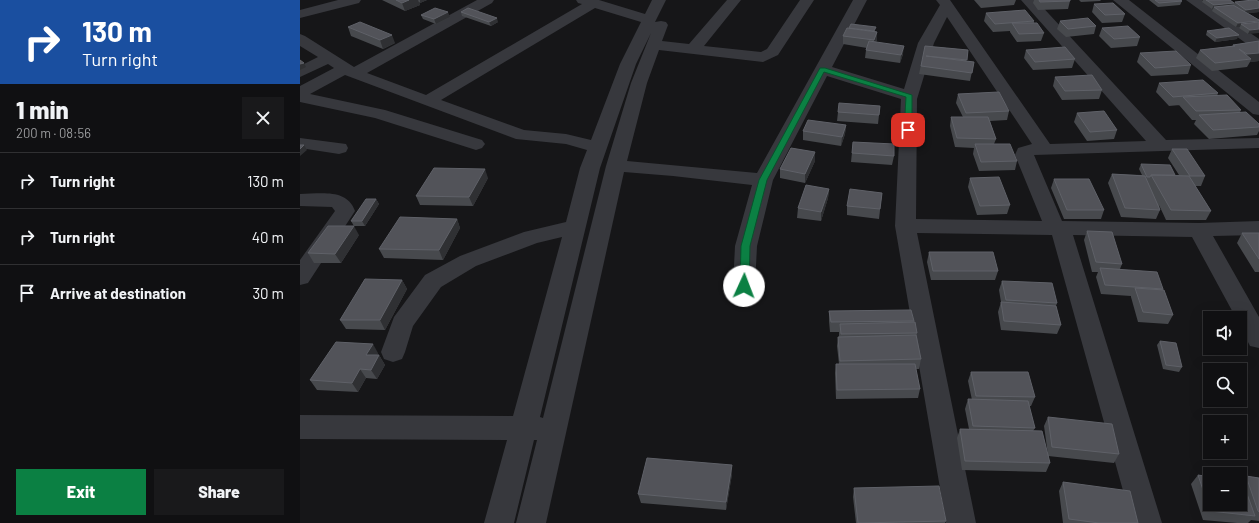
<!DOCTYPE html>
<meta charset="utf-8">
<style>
body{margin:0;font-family:Barlow,sans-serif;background:#19191b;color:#f1f3f6;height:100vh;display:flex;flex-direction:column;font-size:15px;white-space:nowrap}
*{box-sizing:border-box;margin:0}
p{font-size:13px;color:#9c9d9f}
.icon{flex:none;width:22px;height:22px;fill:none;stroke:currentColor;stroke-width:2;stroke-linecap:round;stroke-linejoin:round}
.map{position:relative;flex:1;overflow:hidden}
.panel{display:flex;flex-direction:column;background:#101012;width:300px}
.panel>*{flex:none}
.guide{background:#1a4fa0;color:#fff;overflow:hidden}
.fabs{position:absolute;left:903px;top:311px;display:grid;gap:8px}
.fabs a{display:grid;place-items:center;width:44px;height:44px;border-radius:0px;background:#101012;box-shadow:0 4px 16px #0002,0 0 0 1px #303032;font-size:20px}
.pin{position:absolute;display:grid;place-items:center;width:34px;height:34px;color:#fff;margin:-17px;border-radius:8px;box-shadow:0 2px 6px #0006}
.me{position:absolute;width:44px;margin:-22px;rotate:2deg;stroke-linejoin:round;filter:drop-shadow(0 0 3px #0008)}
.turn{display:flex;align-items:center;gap:14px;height:84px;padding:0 16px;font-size:18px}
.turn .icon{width:52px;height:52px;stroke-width:2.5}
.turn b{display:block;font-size:28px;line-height:34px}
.round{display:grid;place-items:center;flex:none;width:42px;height:42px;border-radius:0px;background:#19191b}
.summary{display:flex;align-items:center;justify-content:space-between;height:68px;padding:0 16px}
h1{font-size:24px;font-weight:800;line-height:30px}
.action{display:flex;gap:8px;margin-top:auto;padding:8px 16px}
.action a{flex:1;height:46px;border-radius:0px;background:#0b8043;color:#fff;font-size:16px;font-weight:800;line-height:46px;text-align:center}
.action a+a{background:#19191b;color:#f1f3f6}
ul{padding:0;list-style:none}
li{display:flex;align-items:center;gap:12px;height:56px;padding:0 16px;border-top:1px solid #303032}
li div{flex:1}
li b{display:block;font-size:15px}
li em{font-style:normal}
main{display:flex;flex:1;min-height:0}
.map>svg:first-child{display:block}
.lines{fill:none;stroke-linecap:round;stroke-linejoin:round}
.minor{fill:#37383d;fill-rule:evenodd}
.wall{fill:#47494d}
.shaded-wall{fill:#2f3033}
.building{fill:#525359;stroke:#5f6168}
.route{fill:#0b8043;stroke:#07532c}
</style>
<main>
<section class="panel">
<div class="guide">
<div class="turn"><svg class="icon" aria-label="right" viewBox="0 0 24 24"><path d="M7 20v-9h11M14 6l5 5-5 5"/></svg><div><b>130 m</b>Turn right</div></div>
</div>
<div class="summary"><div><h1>1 min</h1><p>200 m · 08:56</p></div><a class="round"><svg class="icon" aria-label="close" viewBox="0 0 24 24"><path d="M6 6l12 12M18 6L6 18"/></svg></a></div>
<ul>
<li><svg class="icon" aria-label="right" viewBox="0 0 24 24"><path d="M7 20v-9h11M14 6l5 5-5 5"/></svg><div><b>Turn right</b></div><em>130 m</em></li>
<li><svg class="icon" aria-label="right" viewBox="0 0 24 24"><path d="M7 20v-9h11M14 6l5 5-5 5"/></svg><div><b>Turn right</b></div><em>40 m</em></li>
<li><svg class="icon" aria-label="arrive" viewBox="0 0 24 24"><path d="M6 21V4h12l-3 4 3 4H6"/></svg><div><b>Arrive at destination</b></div><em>30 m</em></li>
</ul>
<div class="action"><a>Exit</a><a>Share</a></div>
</section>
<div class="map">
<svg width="959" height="523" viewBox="0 0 959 523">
<rect width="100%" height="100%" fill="#161618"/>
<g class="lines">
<!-- minor -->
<path class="minor" d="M38,0H61L59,3L0,18V10Z
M177,0H194L192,3L67,73L126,95L282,4L278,3L276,0H299L345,14L352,0H366L355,22L361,21L366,22L368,25L362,41L389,44L427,0H441L404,46L461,52L467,49L500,0H514L478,55L463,62L359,50L347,83L327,161L457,173L553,0H567L532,67L604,89L618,43L640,5L636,0H650L750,144L846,141L721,0H736L866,140L959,138V148L734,155L762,221L899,223L959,221V235L913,236L959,317V348L950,346L940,326V318H936L892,237L773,235L862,523H832L752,235L617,233L676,523H646L595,226L601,99L527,76L473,180L457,246L455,286L452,292L444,294L436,292L433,286L435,246L452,185L373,176L324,172L246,523H216L237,440H234L214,523H184L207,440L0,439V415L213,416L262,237L237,243L176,266L141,287L113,326L105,352L102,359L93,362L84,359L81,352L94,317L125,275L160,256L224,232L266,222L280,168L287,150L266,144L216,139L45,75L10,94L85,110L182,140L185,144L182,148L176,150L75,118L0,102V86L34,68L28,64L0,77V66L18,57L0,46V34L5,36L54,67ZM295,8L341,22L320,64L291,140L266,134L224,130L141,100ZM647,17L732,144L718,148L715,155L742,221L616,219L617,99L634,43ZM351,33L331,83L306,166L243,418L240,417L300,168L336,64Z
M813,0H829L959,102V115L953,114Z
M886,0H902L959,39V51L954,49Z
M950,0H959V5L952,3Z
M0,138L46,144L48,148L46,152L39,154L0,148Z
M0,194C20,194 47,188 55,211L8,283L0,285V260L35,211L32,207L0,206Z"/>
</g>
<!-- wall -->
<path class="wall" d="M82,0H127L120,3L119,2L120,5L105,11Z
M674,0H716L714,5L681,8Z
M734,0H770V1L768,9L738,10L733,3Z
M779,0H801L800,1L781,2Z
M849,0H880L882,1L880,5L858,7Z
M903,0H930L934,3L935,2H959V12L948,13L959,20L948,34L939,28L940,27H936L912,11L913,9H912L902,2Z
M794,4L825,14L822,22L802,23L792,12Z
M161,12L198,22L191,26L162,16Z
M686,13L734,21V23L744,33L741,41L717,42L710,32V31L693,32L684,21Z
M121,15L150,17L136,24L123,19Z
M760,21L796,26L794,34L766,37L757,29Z
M48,27L95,43L83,49L51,36Z
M802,28L840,37L837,46L811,48L799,36Z
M575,31L577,32V40L576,42L603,54L600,63L565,58L566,50L567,48L543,44V36Z
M907,31L937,39L915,42L906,35Z
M959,41V61L950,62L947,67L912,71L896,58L900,50L932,46L933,45Z
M625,46L668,50L666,61L674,62L670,81L619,74Z
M726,50L775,59L772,68L733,70L724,58Z
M840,53L891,65L888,74L851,76L837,62Z
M755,77L802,90L799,99L762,100L753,86Z
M859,83L918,93L917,96L941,110L940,112L959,124V131L957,135L909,139L894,124L896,120H892L879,105H880L869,106L856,92Z
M658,94L709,111L707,120L690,121L696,139L694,144L717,161L715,170L679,171L673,154L674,148L655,147L650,126L651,117H663L656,103Z
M580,106L578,124L537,121L538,112Z
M777,113L817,130L814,139L787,141L774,122Z
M546,125L545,134L541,146L503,140V131Z
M553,142L594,156L592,165L551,162Z
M872,149L905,176L901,186H895L911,211L906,220H866L859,205L860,210L856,219L821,217L808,183L812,174L842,175L839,169L841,164L875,175H879L868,158Z
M515,161L505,183L480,178V169Z
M188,178L173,206L120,205L116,196Z
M670,178L710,205L707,214L677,215L668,187Z
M754,179L804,210L801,219H764L751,188Z
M529,189L528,198L521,221L497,218L498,208Z
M582,193L579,219L547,215V206Z
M76,199L79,204L65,226H54L51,221Z
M157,219L160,228L143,260L84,258L79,249Z
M787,231L822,264L820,269L863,289V290L873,315L868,324L838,322L831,297V296L801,294L796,277L798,272H792L784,240Z
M942,233H959V272H955L937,243Z
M59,235L41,263H14L8,253Z
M629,252L698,271L695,280H631L627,262Z
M102,280L107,289L85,330L46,329L40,320Z
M702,281L757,303L756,306L761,325L757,334L701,330L698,312L701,302L699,290Z
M529,311L614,321V322L617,333V336L621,359L619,369H616L620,389L618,398L536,399L535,373L536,364H539L537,346L538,337H539V332H530L529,321Z
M860,341L882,367L879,372L863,369L857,345Z
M78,353L77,355H79L85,365L77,379L66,378L58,392L17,390L10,380Z
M671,372L735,397L731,406H729L735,428L733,431L748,455L744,426L748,417L819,454L814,463L748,456L750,463L746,472L662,470L657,438L660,429H669L665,409L668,399L672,400L668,381Z
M432,474L426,510L341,503L338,494Z
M898,475L942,480L946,476L959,478V521L951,520L948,523H937L903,520L891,484Z
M763,482L838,523H763L759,491Z
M554,488L646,521L645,523H556L553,497Z"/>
<!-- shaded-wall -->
<path class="shaded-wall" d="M109,0H118L120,5L105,11L102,3Z
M120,0H127L120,3Z
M934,3L932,7H914L913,9H912L914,5Z
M959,8V12L944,14L946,10Z
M148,12L150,17L136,24L134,19Z
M197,18L198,22L191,26L189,22Z
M959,21V22L941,24L940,27H936L938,23Z
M959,29V33L948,34L950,30Z
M577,32V40L573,49L574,40Z
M92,35L95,43L83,49L80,40Z
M939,35L937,39L915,42L917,38Z
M604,46L603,54L600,63L601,55Z
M959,53V61L950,62L951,59L944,60L947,54Z
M4,63L6,67L0,70V64Z
M546,125L545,134L541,146L542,137Z
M4,145L7,150L0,156V149Z
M515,152V161L505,183V174Z
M185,169L188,178L173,206L169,197Z
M529,189L528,198L521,221V212Z
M76,199L79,204L65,226L62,221Z
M157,219L160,228L143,260L139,250Z
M54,226L59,235L41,263L35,254Z
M102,280L107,289L85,330L80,320Z
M73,344L78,353L72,364L66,355Z
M79,355L85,365L77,379L71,370Z
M60,369L66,378L58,392L52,383Z
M432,465V474L426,510V502Z"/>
<!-- building -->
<path class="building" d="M96,0H109L102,3Z
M739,0H770V1L740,2Z
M855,0H880L882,1L859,3Z
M906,0H930L934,3L914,5Z
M953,0H956L959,2V8L946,10L935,2Z
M813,3L825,14L805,15L794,4Z
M933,5L959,20V21L938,23L914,7Z
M135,8L148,12L134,19L121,15Z
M168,8L197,18L189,22L161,12Z
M725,10L734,21L695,24L686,13Z
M788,18L796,26L768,29L760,21Z
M60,22L92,35L80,40L48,27Z
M959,22V29L950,30L941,24Z
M712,23H737L744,33L719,34Z
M551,24L576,27L574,31L549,28Z
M828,26L840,37L814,39L802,28Z
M547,28L577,32L574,40L543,36Z
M929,28L939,35L917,38L907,31Z
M569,41L604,46L601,55L566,50Z
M959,41V53L947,54L939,49L951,59L915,63L900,50L935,46L933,45Z
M625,46L668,50L667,60L626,56L674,62L672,73L621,66Z
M765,47L775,59L735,62L726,50Z
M876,51L891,65L855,68L840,53Z
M0,60L4,63L0,64Z
M792,75L802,90L765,91L755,77Z
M903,80L918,93L873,97L859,83Z
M699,92L709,111L666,113L658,94Z
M927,95L941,110L896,111L883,97Z
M539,103L580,106L579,115L538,112Z
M804,111L817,130L790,132L777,113Z
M946,112L959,124V127L913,130L899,115Z
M651,117H688L696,139L657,138Z
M508,120L546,125L542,137L503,131Z
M553,142L594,144V156L552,153Z
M675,144H710L717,161L681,162Z
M0,145H4L0,149Z
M491,148L515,152L505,174L480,169Z
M872,149H887L905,176H890Z
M841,164L870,165L875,175H851L850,177H847Z
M134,168L185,169L169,197L116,196Z
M812,174L845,176L860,210L825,208Z
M851,175L889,176L911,211L871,210Z
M699,177L710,205L680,206L670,178Z
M754,179H789L804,210H767Z
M506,185L529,189L521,212L498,208Z
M550,189L582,193L580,209L547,206Z
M66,199H76L62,221H51Z
M100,217L157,219L139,250L79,249Z
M28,226H54L35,254L8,253Z
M787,231L812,232L822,264L796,262Z
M942,233H959V259Z
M629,252H693L698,271H633Z
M800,268L857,272L863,289L805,285Z
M65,279L102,280L80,320H40Z
M702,281L752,283L757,303L706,300Z
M835,288L864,290L873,315L843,312Z
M701,302L756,306L761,325L704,321Z
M611,310L614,321L531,322L529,311Z
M615,322L617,333L541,334L540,324Z
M616,335L621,359L540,361L538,337Z
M860,341L876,343L882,367L866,365Z
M36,342L73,344L66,355H79L71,370L60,369L52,383L10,380Z
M536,364H615L620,389L537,390Z
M671,372H728L735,397L676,396Z
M668,399L728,401L735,428L673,426Z
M748,417L812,424L819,454L752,447Z
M660,429L742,431L750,463L665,461Z
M347,458L432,465L426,502L338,494Z
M898,475L910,477V504H940V480H942L955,516L910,511Z
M946,476L959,478V512L958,511Z
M763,482L830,491L838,523H799L769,519Z
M639,486L646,521L558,523L554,488Z"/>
<!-- route -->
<path class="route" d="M520,68H525L612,95V130L608,133L604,130L606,97L524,72L467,180L450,246L449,286L444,290L441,289L440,286L441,246L459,180Z"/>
</svg>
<div class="fabs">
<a><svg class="icon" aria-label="sound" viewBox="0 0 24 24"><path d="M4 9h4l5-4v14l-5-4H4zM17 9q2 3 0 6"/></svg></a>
<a><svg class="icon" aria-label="search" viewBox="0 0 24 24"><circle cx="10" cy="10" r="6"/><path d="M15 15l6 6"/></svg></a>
<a>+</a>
<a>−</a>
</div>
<div class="pin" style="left:608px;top:130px;background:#d93025"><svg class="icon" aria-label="arrive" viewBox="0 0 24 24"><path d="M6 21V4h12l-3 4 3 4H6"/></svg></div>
<svg class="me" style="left:444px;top:286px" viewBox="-20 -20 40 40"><circle r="19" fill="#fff"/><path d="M0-13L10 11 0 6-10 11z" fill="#0b8043"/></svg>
</div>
</main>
